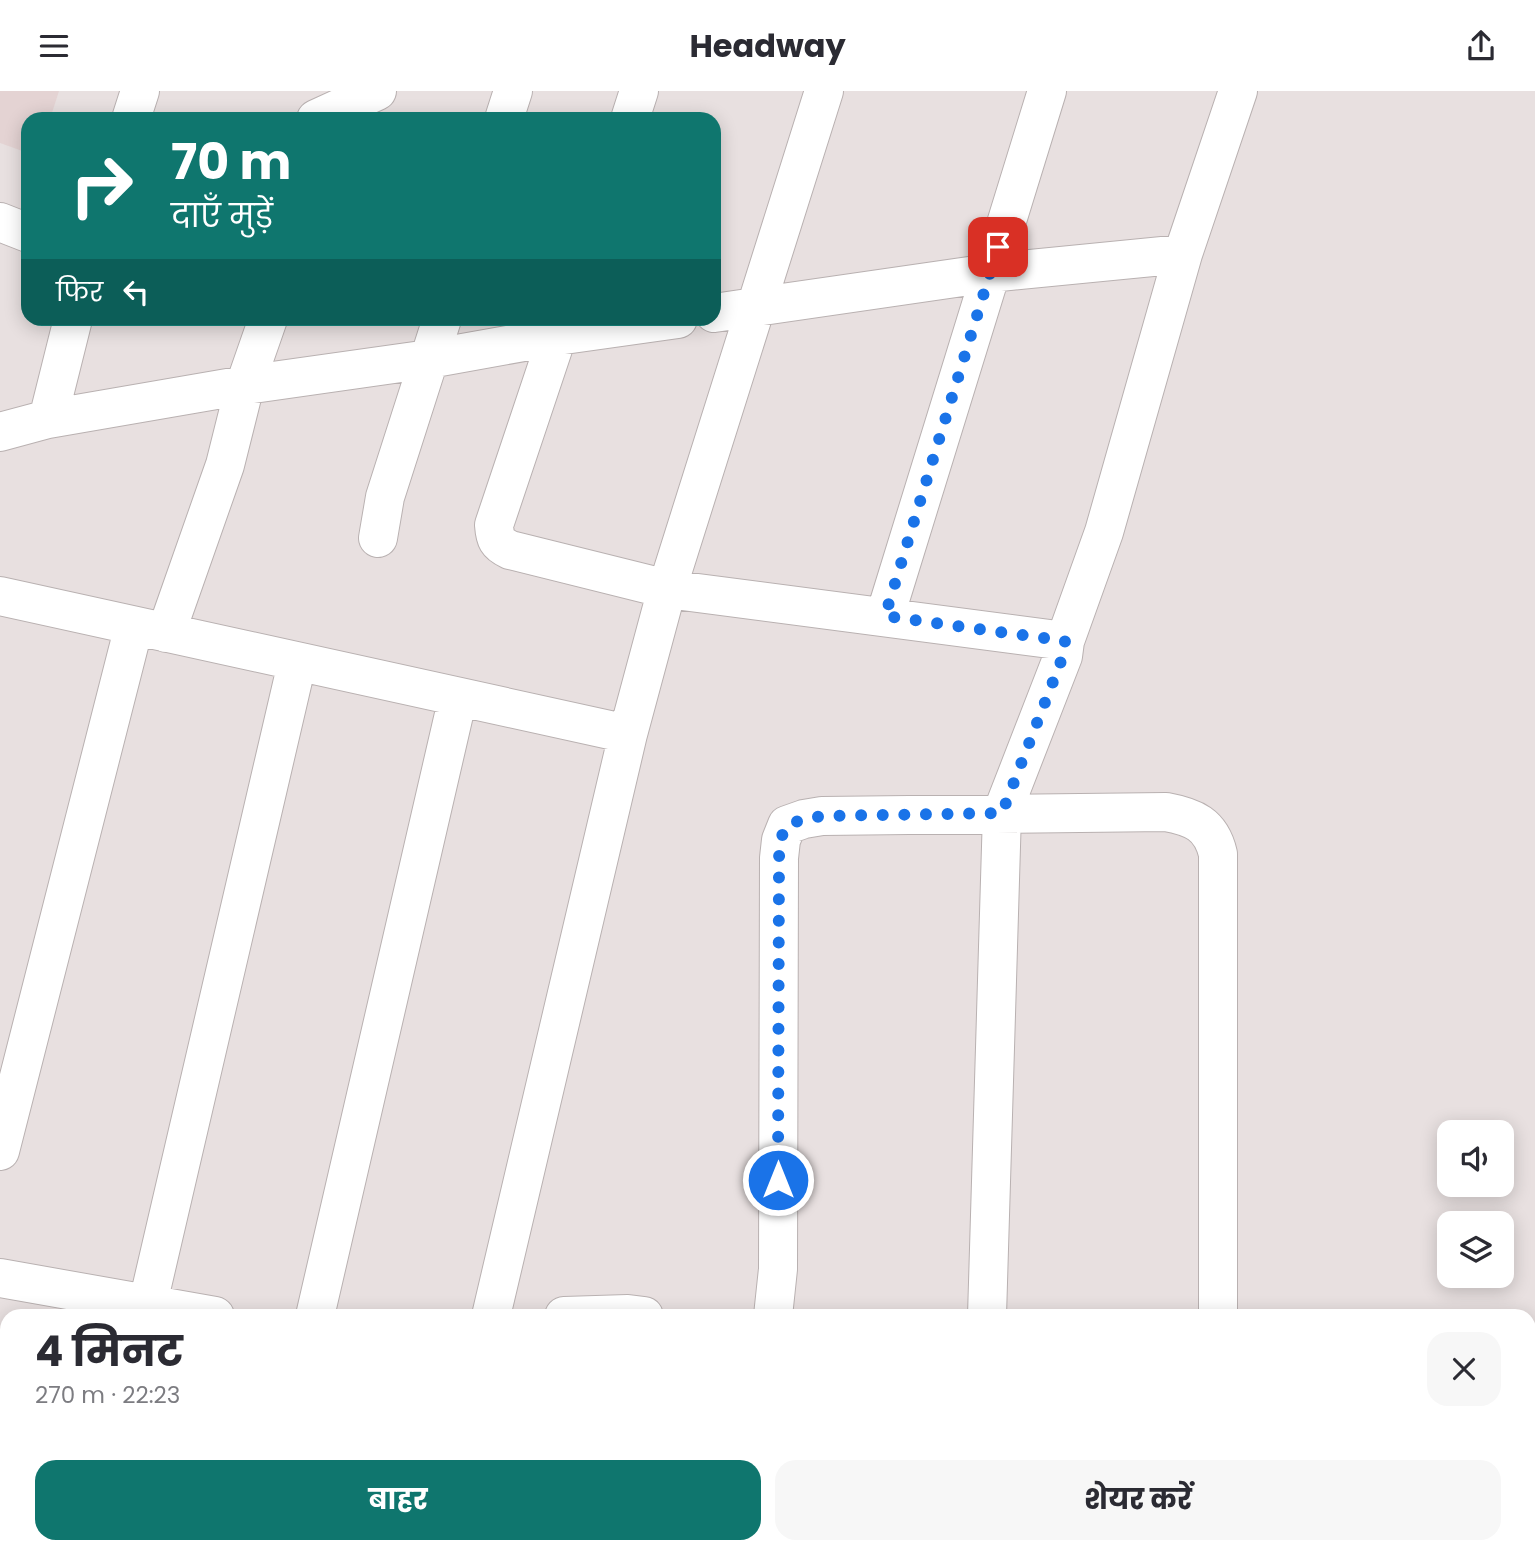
<!DOCTYPE html>
<html lang="hi">
<meta charset="utf-8">
<style>
body{margin:0;font-family:Poppins,"Noto Sans Devanagari",sans-serif;background:#f7f7f7;color:#2b2b33;height:100vh;display:flex;flex-direction:column;font-size:26px;white-space:nowrap}
*{box-sizing:border-box;margin:0}
p{font-size:23px;color:#7c7c81}
.icon{flex:none;width:38px;height:38px;fill:none;stroke:currentColor;stroke-width:2;stroke-linecap:round;stroke-linejoin:round}
.map{position:relative;flex:1;overflow:hidden}
.sheet{position:absolute;left:0px;top:1218px;width:1536px;height:245px;display:flex;flex-direction:column;background:#fff;border-radius:21px 21px 0 0;box-shadow:0 4px 18px #0003}
.sheet>*{flex:none}
.hud{position:absolute;left:21px;top:21px;width:700px;height:214px;border-radius:21px;box-shadow:0 4px 18px #0003;background:#0f766e;color:#fff;overflow:hidden}
.controls{position:absolute;left:1437px;top:1029px;display:grid;gap:14px}
.controls a{display:grid;place-items:center;width:77px;height:77px;border-radius:14px;background:#fff;box-shadow:0 4px 18px #0003;font-size:35px}
.pin{position:absolute;display:grid;place-items:center;width:60px;height:60px;color:#fff;margin:-30px;border-radius:14px;box-shadow:0 4px 10px #0006}
.me{position:absolute;width:77px;margin:-38px;rotate:0deg;stroke-linejoin:round;filter:drop-shadow(0 0 5px #0008)}
.turn{display:flex;align-items:center;gap:24px;height:147px;padding:0 35px;font-size:32px}
.turn .icon{width:91px;height:91px;stroke-width:2.5}
.turn b{display:block;font-size:49px;line-height:60px}
.then{display:flex;align-items:center;height:66px;padding:0 35px;background:#0003;gap:14px;font-size:26px}
.round{display:grid;place-items:center;flex:none;width:74px;height:74px;border-radius:21px;background:#f7f7f7}
.summary{display:flex;align-items:center;justify-content:space-between;height:119px;padding:0 35px}
h1{font-size:42px;font-weight:700;line-height:52px}
.primary-button{display:flex;gap:14px;margin-top:auto;padding:14px 35px}
.primary-button a{flex:1;height:80px;border-radius:21px;background:#0f766e;color:#fff;font-size:28px;font-weight:700;line-height:80px;text-align:center}
.primary-button a+a{background:#f7f7f7;color:#2b2b33}
header{display:flex;justify-content:space-between;align-items:center;height:91px;padding:0 35px;background:#fff;font-size:32px;font-weight:700}
.map>svg:first-child{display:block}
.built{fill:#e4d3d3}
.lines{fill:none;stroke-linecap:round;stroke-linejoin:round}
.minor-casing{stroke:#b9b1b1;stroke-width:40}
.minor{stroke:#fff;stroke-width:38}
.route{stroke:#1a73e8;stroke-width:12;stroke-dasharray:0 21.6}
</style>
<header><svg class="icon" aria-label="menu" viewBox="0 0 24 24"><path d="M4 6h16M4 12h16M4 18h16"/></svg>Headway<svg class="icon" aria-label="share" viewBox="0 0 24 24"><path d="M12 15V3M7 8l5-5 5 5M5 13v7h14v-7"/></svg></header>
<div class="map">
<svg width="1535" height="1463" viewBox="0 0 1535 1463">
<rect width="100%" height="100%" fill="#e8e0e0"/>
<!-- built -->
<path class="built" d="M0,0H59L50,28H28V62L0,52Z"/>
<g class="lines">
<!-- minor casing -->
<g class="minor-casing">
<path id="minor" d="M131,28L140,0
M316,28L377,0
M504,28L513,0
M630,28L639,0
M0,131L28,142
M714,222L990,182L1183,163
M563,228L494,434C495,448 497,453 510,459L667,498L1065,550
M48,328L73,228
M0,341L48,328L245,294L429,268L557,245L678,228
M378,447L385,406L442,228
M0,505L628,643
M885,525L1047,0
M166,542L225,374L245,294L268,228
M0,1060L134,535
M0,1187L215,1225
M151,1225L148,1212L297,572
M315,1225L458,606
M491,1225L628,643L667,498L824,0
M564,1225L628,1223L644,1225
M773,1225L778,1178L779,767L781,749L787,734L804,728L822,725L1166,721C1193,726 1211,733 1218,763V1225
M987,1225L1002,722L1063,565L1065,550L1104,441L1183,163L1238,0
M1530,1261H1535
M0,1367L7,1370
M1530,1412L1535,1418
M707,1456L714,1463
M968,1456L975,1463
M1273,1456L1280,1463
M176,1463L178,1456
M373,1463L376,1456
M546,1463L548,1456
M1058,1463L1065,1456"/>
</g>
<!-- minor -->
<use href="#minor" class="minor"/>
</g>
<g class="lines">
<!-- route -->
<path class="route" d="M778,1089L779,767L780,749L787,734L804,728L822,725L1002,722L1063,565L1065,550L885,525L998,156"/>
</g>
</svg>
<div class="controls">
<a><svg class="icon" aria-label="sound" viewBox="0 0 24 24"><path d="M4 9h4l5-4v14l-5-4H4zM17 9q2 3 0 6"/></svg></a>
<a><svg class="icon" aria-label="layers" viewBox="0 0 24 24"><path d="M12 4l9 5-9 5-9-5zM3 14l9 5 9-5"/></svg></a>
</div>
<div class="pin" style="left:998px;top:156px;background:#d93025"><svg class="icon" aria-label="arrive" viewBox="0 0 24 24"><path d="M6 21V4h12l-3 4 3 4H6"/></svg></div>
<svg class="me" style="left:778px;top:1089px" viewBox="-20 -20 40 40"><circle r="17" fill="#1a73e8" stroke="#fff" stroke-width="3"/><path d="M0-11L8 9 0 5-8 9z" fill="#fff"/></svg>
<div class="hud">
<div class="turn"><svg class="icon" aria-label="right" viewBox="0 0 24 24"><path d="M7 20v-9h11M14 6l5 5-5 5"/></svg><div><b>70 m</b>दाएँ मुड़ें</div></div>
<div class="then">फिर<svg class="icon" aria-label="left" viewBox="0 0 24 24"><path d="M17 20v-9H6M10 6l-5 5 5 5"/></svg></div>
</div>
<section class="sheet">
<div class="summary"><div><h1>4 मिनट</h1><p>270 m · 22:23</p></div><a class="round"><svg class="icon" aria-label="close" viewBox="0 0 24 24"><path d="M6 6l12 12M18 6L6 18"/></svg></a></div>
<div class="primary-button"><a>बाहर</a><a>शेयर करें</a></div>
</section>
</div>
